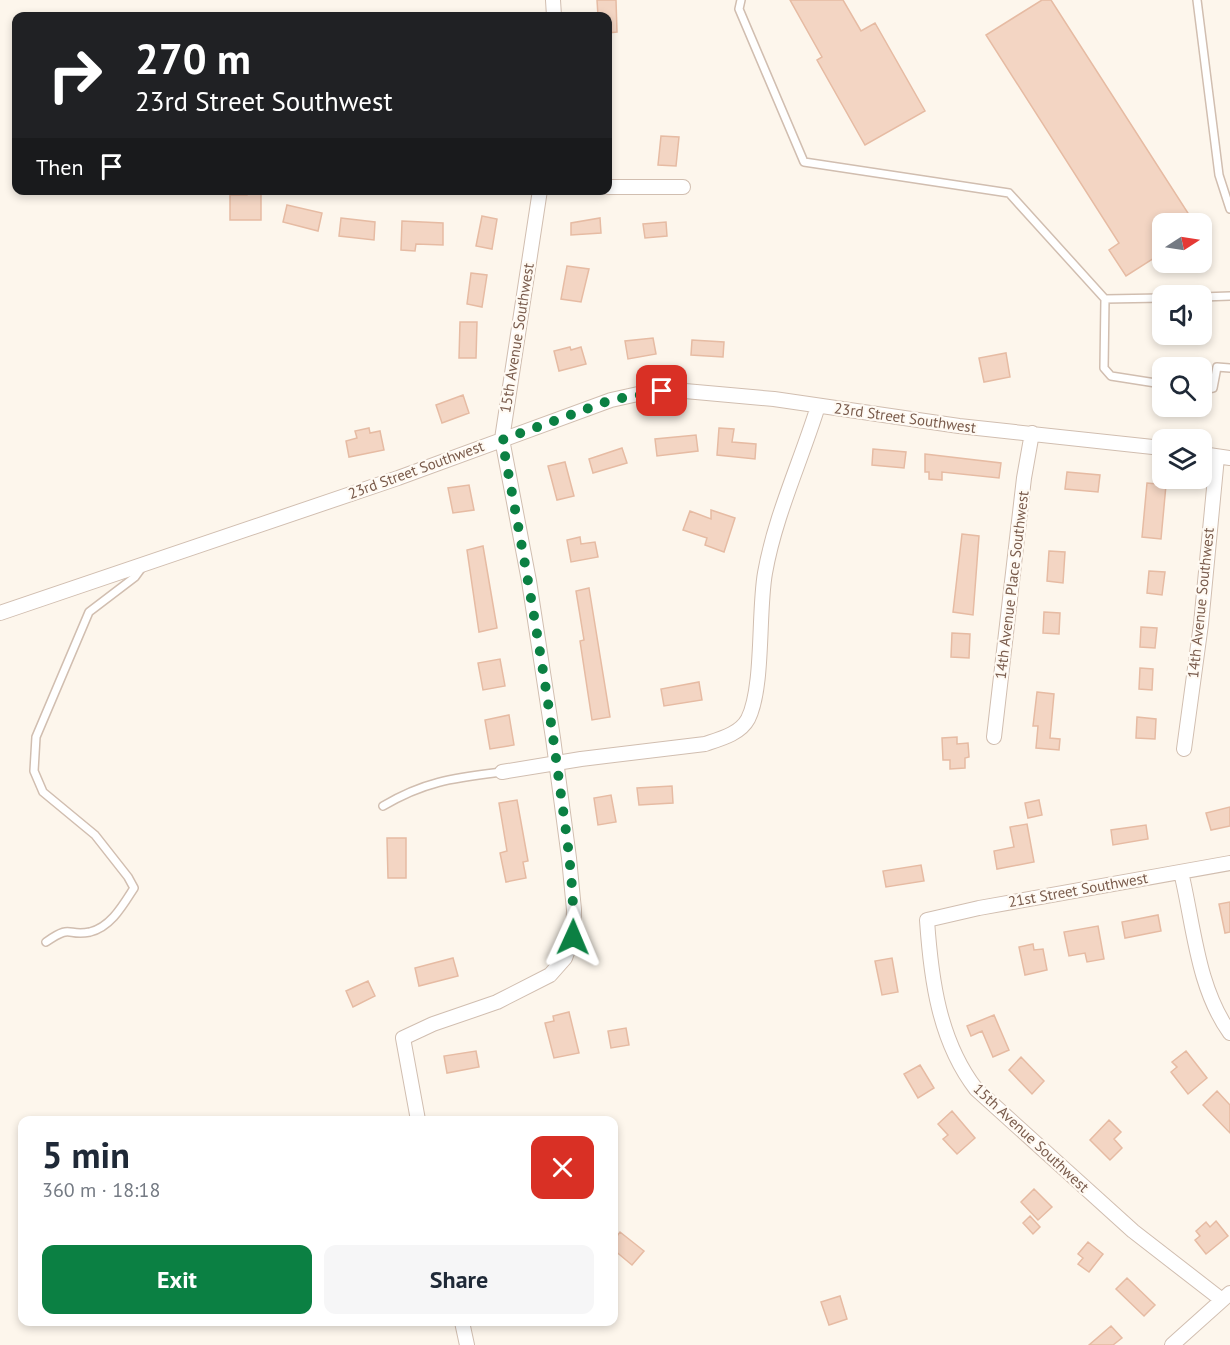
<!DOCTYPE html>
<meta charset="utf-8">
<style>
body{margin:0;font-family:"PT Sans",sans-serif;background:#f6f6f7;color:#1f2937;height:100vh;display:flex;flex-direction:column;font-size:22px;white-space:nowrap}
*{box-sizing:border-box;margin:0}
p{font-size:20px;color:#747a83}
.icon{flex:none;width:33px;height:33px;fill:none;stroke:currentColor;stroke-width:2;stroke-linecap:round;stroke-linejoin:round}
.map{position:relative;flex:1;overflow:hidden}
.side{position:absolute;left:18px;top:1116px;width:600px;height:210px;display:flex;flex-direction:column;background:#fff;border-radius:12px;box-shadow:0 3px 9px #0003}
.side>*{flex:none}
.top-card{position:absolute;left:12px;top:12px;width:600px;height:183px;border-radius:12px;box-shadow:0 3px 9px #0003;background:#202124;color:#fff;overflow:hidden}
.needle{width:39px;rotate:78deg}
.buttons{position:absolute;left:1152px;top:213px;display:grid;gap:12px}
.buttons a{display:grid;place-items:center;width:60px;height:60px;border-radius:12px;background:#fff;box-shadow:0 3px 9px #0003;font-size:30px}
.pin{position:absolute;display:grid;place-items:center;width:51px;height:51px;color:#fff;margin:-26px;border-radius:12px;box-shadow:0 3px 9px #0006}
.me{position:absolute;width:66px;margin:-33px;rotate:1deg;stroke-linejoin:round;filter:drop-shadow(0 0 4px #0008)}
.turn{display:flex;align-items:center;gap:21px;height:126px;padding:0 24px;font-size:27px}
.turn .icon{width:78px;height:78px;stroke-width:2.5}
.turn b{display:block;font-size:42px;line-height:51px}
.then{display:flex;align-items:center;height:57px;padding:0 24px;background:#0003;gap:12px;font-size:22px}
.round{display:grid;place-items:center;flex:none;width:63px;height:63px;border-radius:12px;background:#f6f6f7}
.headline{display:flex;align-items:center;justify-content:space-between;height:102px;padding:0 24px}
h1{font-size:36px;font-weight:700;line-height:45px}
.primary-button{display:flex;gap:12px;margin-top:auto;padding:12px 24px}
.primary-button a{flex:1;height:69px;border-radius:12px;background:#0b8043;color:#fff;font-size:24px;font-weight:700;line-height:69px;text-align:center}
.primary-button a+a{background:#f6f6f7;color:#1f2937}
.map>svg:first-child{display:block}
.building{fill:#f3d5c3;stroke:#e6bba3;stroke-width:1.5}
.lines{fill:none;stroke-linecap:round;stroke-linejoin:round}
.lane-casing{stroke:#d1beb0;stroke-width:10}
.street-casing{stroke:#d1beb0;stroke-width:16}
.lane{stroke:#fff;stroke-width:7}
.street{stroke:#fff;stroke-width:14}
.route{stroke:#0b8043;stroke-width:10;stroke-dasharray:0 18}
.labels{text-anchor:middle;stroke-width:4.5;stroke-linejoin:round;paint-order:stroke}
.street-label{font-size:15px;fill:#7a5c4d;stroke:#fffaf3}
</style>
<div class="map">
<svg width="1230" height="1345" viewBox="0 0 1230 1345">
<rect width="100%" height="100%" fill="#fdf6ec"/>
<!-- building -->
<path class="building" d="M597,0H616L617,32L608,33V16H598Z
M790,0H843L861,31L875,23L925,111L865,145L817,60L822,57Z
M1042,0H1051L1195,224H1162V253L1126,276L1109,250L1119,243L986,35Z
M661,136L679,137L676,166L658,165Z
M247,190H261V220H230V195H247Z
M287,205L322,213L318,231L283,222Z
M482,216L497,219L492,249L476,246Z
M341,218L375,222L374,240L339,236Z
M600,218L601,233L571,235V223Z
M402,221L443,223V245L416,244L415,251L401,250Z
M666,222L667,236L645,238L643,224Z
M567,266L589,269L581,302L561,299Z
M471,273L487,275L482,307L467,304Z
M460,322H477L476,358H459Z
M653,338L656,354L628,359L625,341Z
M692,340L724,342L723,357L691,355Z
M570,347L571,350L581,347L586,364L559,371L554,351Z
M1006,353L1010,377L984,382L979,358Z
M463,395L469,413L442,423L436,405Z
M369,428L370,433L380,431L384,450L349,457L346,441L357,438L355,431Z
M719,428L734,429L732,442L756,444L755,459L717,455Z
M696,435L698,451L657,456L655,439Z
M622,448L627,463L593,473L589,459Z
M873,449L906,452L904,468L872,465Z
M925,454L1001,463L999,478L942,472V480L929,479V472H925Z
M565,462L574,496L557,500L548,466Z
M1067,472L1100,475L1098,492L1065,489Z
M1147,483L1166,485L1161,539L1142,537Z
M469,485L474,510L453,513L448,488Z
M711,510L735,518L724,552L705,545L707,538L683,530L690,511L711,519Z
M962,534L979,536L973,615L953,612Z
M580,537L581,544L595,542L598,557L571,562L567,540Z
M483,546L497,628L479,632L467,550Z
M1049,551L1065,552L1063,583L1047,581Z
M1149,571L1165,572L1162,595L1147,593Z
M589,588L610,717L592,720L580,641L584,640L576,591Z
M1044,612L1060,613L1059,634L1043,633Z
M1141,627L1157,628L1155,648L1140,647Z
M952,633L970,634L969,658L951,657Z
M500,659L505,686L483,690L478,663Z
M1140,668L1153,669L1152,690L1139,689Z
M699,682L702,700L664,706L661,689Z
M1037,692L1054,694L1050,738L1060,739L1059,750L1036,748L1038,726H1033Z
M509,715L514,745L490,749L485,720Z
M1137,717L1156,719L1155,739L1136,738Z
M957,737V744L968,743L969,757L965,758V768L950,769V760H943L942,738Z
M672,786L673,803L639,805L637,788Z
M611,795L616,822L598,825L594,798Z
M517,800L528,861L523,862L526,878L506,882L500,853L507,851L499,803Z
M1039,800L1042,815L1028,818L1025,803Z
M1230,807V826L1211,830L1206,813Z
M1027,824L1034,862L997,869L994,851L1014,847L1010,827Z
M1146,825L1148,839L1113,845L1111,830Z
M387,838H406V878H388Z
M921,865L924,881L886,887L883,871Z
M1230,902V932L1225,933L1219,904Z
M1158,915L1161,931L1125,938L1122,922Z
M1098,926L1104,959L1087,962L1085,953L1069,956L1064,932Z
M1033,944L1034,950L1043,949L1047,970L1025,975L1019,947Z
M453,958L458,976L419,986L415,968Z
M892,958L898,992L882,995L875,961Z
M368,981L375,996L353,1007L346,991Z
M569,1012L579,1053L554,1058L545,1023L554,1021L553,1016Z
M994,1015L1009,1050L993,1057L982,1031L971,1036L967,1026Z
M626,1028L629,1045L611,1048L608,1031Z
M476,1051L479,1067L447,1073L444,1056Z
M1186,1051L1207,1078L1188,1094L1171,1072L1177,1067L1172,1062Z
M1021,1057L1044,1081L1032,1094L1009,1070Z
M920,1065L934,1088L918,1098L904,1074Z
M1217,1091L1230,1105V1133L1203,1105Z
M952,1111L975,1138L957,1154L943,1139L948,1135L938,1124Z
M1109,1120L1121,1132L1114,1139L1122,1148L1110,1160L1090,1140Z
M1034,1189L1052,1207L1038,1220L1021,1202Z
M1030,1216L1040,1227L1033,1234L1023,1223Z
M1216,1221L1228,1236L1206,1254L1195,1240L1200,1236L1196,1231L1206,1222L1210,1227Z
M620,1232L644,1251L632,1265L614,1250V1240Z
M1088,1242L1103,1254L1089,1272L1078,1264L1083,1258L1078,1254Z
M1127,1278L1155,1305L1144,1316L1116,1289Z
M840,1296L847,1319L829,1325L821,1302Z
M1111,1326L1122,1338L1113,1345H1089Z"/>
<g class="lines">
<!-- lane casing -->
<g class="lane-casing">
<path id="lane" d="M741,0L739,9L804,162L1009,193L1105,299L1104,368L1111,376L1162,384
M1197,0L1219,175L1230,209
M1202,297L1230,296
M1105,299L1162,298
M1202,390L1213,388L1217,367L1230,368
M383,806C425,781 454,778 502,772
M46,942C73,923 66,937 90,932C111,927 123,905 134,888L128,877L95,835L43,792L34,771L36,737L89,612L135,577L143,566"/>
</g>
<!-- street casing -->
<g class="street-casing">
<path id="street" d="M553,0L554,16
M608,187H683
M1202,454L1230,458
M0,613L398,478L611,400L647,392L685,391L774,399L959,426L1162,448
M994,737L1024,478L1032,433
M1184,749L1201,624L1217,457
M502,772L581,759L705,744C720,739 740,734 748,719C764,687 758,612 765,573C775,516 801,461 818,406
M1181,872C1194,926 1197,987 1230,1033
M418,1120L403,1038L433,1024L497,1002L550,975L565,958L573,937L574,910L569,858L553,738L529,581L502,439L540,190
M1222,1300L1133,1231L976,1089C939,1041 931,979 927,920L979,908L1230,863
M462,1322L467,1345
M1172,1345L1230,1293"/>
</g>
<!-- lane -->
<use href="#lane" class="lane"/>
<!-- street -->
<use href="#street" class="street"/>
</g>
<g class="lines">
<!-- route -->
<path class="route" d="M573,937C575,882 565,827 558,773C543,661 523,550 502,440L611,400L662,391"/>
</g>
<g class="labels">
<!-- street labels -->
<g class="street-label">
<text transform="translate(517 338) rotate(-81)" y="5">15th Avenue Southwest</text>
<text transform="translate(905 418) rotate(8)" y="5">23rd Street Southwest</text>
<text transform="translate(416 470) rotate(-20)" y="5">23rd Street Southwest</text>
<text transform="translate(1012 585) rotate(-83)" y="5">14th Avenue Place Southwest</text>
<text transform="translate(1201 603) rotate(-84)" y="5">14th Avenue Southwest</text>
<text transform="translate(1078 890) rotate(-10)" y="5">21st Street Southwest</text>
<text transform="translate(1031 1138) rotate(43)" y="5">15th Avenue Southwest</text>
</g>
</g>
</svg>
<div class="buttons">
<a><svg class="needle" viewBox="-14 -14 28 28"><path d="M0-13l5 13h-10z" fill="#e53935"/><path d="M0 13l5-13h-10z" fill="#747a83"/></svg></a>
<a><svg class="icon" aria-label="sound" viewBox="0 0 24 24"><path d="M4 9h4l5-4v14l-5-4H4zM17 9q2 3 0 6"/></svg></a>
<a><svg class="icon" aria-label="search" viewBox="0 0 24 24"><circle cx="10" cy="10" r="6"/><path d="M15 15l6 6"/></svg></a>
<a><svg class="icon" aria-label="layers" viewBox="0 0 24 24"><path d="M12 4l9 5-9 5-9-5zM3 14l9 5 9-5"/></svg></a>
</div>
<div class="pin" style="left:662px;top:391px;background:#d93025"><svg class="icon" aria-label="arrive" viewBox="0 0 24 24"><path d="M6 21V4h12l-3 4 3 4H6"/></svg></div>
<svg class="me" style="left:573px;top:937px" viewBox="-20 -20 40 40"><path d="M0-17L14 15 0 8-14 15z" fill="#0b8043" stroke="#fff" stroke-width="4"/></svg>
<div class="top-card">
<div class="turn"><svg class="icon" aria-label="right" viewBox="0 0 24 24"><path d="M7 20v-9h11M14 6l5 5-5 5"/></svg><div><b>270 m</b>23rd Street Southwest</div></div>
<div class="then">Then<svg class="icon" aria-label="arrive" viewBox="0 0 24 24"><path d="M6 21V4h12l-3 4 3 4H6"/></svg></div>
</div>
<section class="side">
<div class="headline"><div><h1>5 min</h1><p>360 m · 18:18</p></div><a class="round" style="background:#d93025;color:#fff"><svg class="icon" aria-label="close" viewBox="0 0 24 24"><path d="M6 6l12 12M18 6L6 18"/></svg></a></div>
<div class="primary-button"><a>Exit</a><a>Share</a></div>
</section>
</div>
